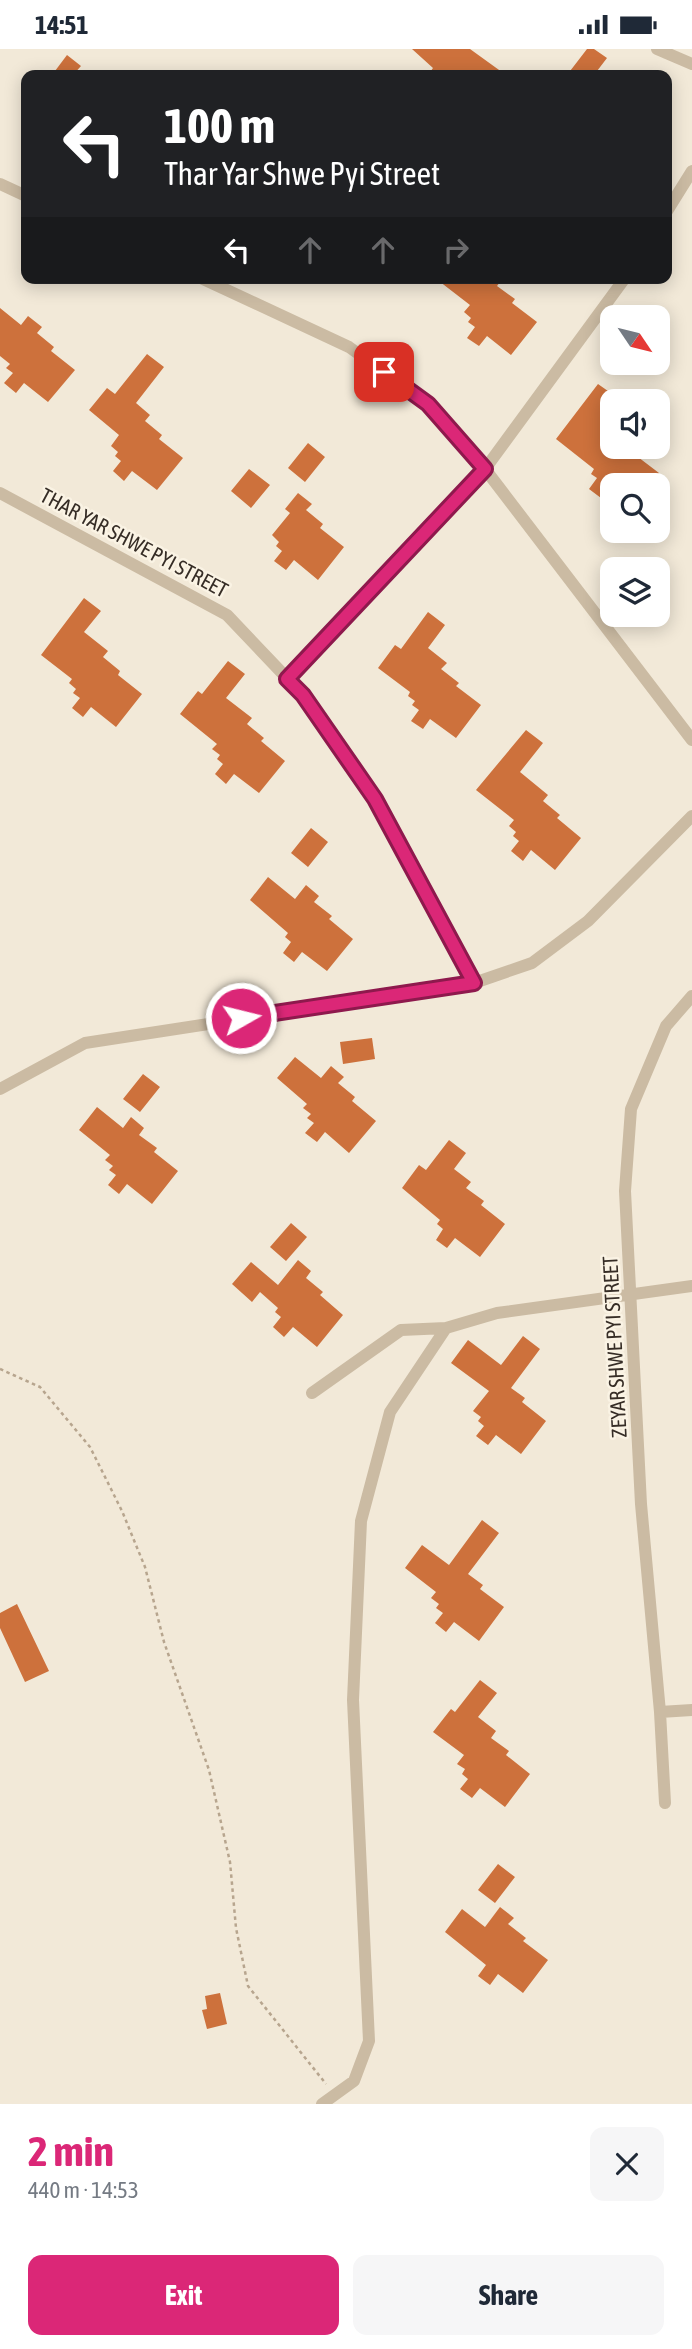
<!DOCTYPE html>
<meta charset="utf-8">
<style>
body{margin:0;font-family:"Asap Condensed",sans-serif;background:#f6f6f7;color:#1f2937;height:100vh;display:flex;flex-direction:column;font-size:26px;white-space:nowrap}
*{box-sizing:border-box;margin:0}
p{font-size:23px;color:#747a83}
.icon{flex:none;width:38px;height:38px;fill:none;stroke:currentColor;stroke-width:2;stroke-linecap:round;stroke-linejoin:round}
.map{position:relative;height:2055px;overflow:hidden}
.sheet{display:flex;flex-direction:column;background:#fff;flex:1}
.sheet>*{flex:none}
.guide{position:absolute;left:21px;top:21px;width:651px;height:214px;border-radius:14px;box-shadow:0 4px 18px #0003;background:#202124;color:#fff;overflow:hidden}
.needle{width:46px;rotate:125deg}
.fabs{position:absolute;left:600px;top:256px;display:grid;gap:14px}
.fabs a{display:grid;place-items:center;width:70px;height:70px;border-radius:14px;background:#fff;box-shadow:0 4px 18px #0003;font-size:35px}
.pin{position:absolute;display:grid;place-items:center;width:60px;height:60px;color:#fff;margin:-30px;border-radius:14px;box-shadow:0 4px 10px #0006}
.me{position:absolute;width:77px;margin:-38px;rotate:82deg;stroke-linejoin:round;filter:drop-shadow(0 0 5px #0008)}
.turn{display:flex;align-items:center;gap:24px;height:147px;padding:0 28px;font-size:32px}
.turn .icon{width:91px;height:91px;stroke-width:2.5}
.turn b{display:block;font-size:49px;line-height:60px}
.lanes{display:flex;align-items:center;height:66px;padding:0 28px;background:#0003;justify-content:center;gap:35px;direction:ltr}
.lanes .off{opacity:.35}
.round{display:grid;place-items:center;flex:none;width:74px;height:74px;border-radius:14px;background:#f6f6f7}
.head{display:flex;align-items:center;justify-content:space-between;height:119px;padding:0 28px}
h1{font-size:42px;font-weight:700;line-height:52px;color:#db2777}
.cta{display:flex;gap:14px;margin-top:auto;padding:14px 28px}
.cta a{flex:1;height:80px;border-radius:14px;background:#db2777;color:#fff;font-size:28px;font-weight:700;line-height:80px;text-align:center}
.cta a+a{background:#f6f6f7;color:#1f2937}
.status{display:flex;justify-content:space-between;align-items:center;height:49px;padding:0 35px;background:#fff;direction:ltr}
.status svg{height:19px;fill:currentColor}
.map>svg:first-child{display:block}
.building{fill:#cd713c}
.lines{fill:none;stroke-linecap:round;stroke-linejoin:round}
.path{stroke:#b7a58e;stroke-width:2.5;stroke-dasharray:3.5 3.5;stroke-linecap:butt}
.minor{stroke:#cbbba3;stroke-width:12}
.route-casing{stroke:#8e194d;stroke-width:18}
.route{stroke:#db2777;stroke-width:12}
.labels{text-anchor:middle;stroke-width:5;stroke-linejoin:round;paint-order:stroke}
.street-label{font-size:21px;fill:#362d26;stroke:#faf3e4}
</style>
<div class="status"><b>14:51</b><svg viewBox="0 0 49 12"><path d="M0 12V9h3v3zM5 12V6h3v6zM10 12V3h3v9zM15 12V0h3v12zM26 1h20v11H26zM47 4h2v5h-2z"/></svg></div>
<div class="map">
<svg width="692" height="2055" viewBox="0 0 692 2055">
<rect width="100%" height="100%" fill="#f2e9d8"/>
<!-- building -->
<path class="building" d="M412,0H470L506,26H428L433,19Z
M587,0H594L607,9L594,26H567Z
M67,6L81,17L73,26H52Z
M435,229H503L497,237L515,250L512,254L537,273L511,306L487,287L479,297L467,289L475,278L468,273L471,269L464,263L470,256Z
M0,259L21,276L28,267L42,278L37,284L54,298L51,302L75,321L48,353L24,334L16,344L4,334L13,324L6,319L10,315L0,307Z
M147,305L164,318L136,354L150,366L145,372L162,386L159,390L183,409L157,441L132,422L124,432L113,422L121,412L115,407L118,403L111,397L119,386L89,361L107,339L115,345Z
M598,335L615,347L602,365L612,373V397H640L634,405L659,424L650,436H611L601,449L589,440L597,429L591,425L594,420L556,390Z
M308,394L325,408L305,433L288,419Z
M249,420L270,436L251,459L231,442Z
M298,444L312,455L306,461L323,475L320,479L344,498L318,531L294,511L286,521L274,512L282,502L276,497L279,493L272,486L290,464L285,460Z
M84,549L101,562L84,583L108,602L103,608L120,622L118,626L142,645L116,678L91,658L83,668L72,659L80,649L73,644L76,640L69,634L72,630L41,606Z
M428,563L445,576L428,599L447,614L441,620L459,634L456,637L481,656L456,689L430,670L423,680L411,672L419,661L412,656L415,652L408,647L410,643L378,619L395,596L401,600Z
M228,612L245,625L226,649L252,669L247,675L264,689L261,692L285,712L259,744L234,725L226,735L215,725L223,715L217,710L220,706L212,700L217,695L180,665L198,642L202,645Z
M526,681L543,694L520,723L548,746L543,752L560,766L557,769L581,789L555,821L531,801L523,812L511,802L519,792L513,787L516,783L509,777L514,771L476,741Z
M311,779L328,793L308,818L291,804Z
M268,828L295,850L306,836L319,847L314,853L332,867L329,870L353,890L327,922L302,903L294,913L283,904L291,893L285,888L288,884L250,851Z
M372,989L375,1010L343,1015L340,993Z
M295,1008L321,1029L331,1017L344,1028L338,1034L355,1048L352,1052L376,1072L349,1104L325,1083L317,1093L305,1084L314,1074L307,1069L311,1065L303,1059L307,1055L277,1029Z
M143,1025L160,1038L140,1063L123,1050Z
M97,1058L123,1079L131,1068L144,1079L139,1086L157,1099L154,1103L178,1122L152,1155L127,1135L119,1145L108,1136L116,1126L109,1121L113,1117L105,1111L110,1106L79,1081Z
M449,1091L466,1104L454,1120L471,1133L466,1139L484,1152L481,1156L505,1175L480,1208L455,1189L447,1199L436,1191L443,1180L437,1175L440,1171L402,1139L419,1116L426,1121Z
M291,1174L307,1188L286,1212L270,1198Z
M298,1211L311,1222L306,1229L323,1243L320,1246L343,1266L317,1298L293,1278L284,1288L273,1278L281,1268L275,1263L278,1259L260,1243L252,1253L232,1235L251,1213L278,1236Z
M523,1287L540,1300L511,1339L525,1349L522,1353L546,1372L521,1405L496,1386L488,1396L476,1387L484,1377L478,1372L481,1368L473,1362L489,1342L451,1314L468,1291L501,1316Z
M482,1471L499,1484L468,1525L483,1536L480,1540L504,1558L479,1592L454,1573L446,1583L435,1574L443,1564L436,1559L439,1555L431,1549L436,1543L405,1519L422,1496L449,1516Z
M17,1555L49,1622L25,1633L0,1579V1564Z
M480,1631L497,1644L478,1668L496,1682L491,1689L509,1702L506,1706L530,1725L505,1758L480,1739L472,1749L460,1740L468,1730L462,1725L465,1720L457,1715L464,1706L433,1683L451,1660L455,1663Z
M498,1815L515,1828L495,1854L478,1841Z
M500,1858L514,1869L508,1875L526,1889L523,1892L548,1911L523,1944L498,1925L490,1936L478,1927L486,1916L445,1883L462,1860L485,1878Z
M220,1944L227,1975L207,1980L202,1961L207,1960L205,1947Z"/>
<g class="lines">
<!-- path -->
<path class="path" d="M0,1320L40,1338L90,1398L122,1462L145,1518L164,1593L209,1721L230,1813L236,1879L248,1937L326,2035"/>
<!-- minor -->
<path class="minor" d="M657,0L692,15
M0,135L26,147
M667,162L692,122
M201,229L349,298L428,355L485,420L692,691
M0,444L227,566L303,646L375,750L474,934
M287,630L485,420L625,229
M0,1040L85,994L474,934L532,914L588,872L692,767
M312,1344L401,1281L446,1279
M660,1663L641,1455L625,1142L631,1060L666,977L692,947
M665,1754L660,1663L692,1661
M322,2055L354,2032L369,1992L353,1651L361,1472L390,1363L446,1279L497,1264L692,1237"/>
</g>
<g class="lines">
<!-- route casing -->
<g class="route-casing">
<path id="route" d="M241,969L474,934L375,750L303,646L287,630L485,420L428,355L384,323"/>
</g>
<!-- route -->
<use href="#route" class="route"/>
</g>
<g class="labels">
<!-- street labels -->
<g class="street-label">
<text transform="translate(134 494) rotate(28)" y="7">THAR YAR SHWE PYI STREET</text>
<text transform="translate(615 1298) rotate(-93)" y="7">ZEYAR SHWE PYI STREET</text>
</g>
</g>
</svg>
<div class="fabs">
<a><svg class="needle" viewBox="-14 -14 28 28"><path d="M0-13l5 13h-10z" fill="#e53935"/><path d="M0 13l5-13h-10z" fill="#747a83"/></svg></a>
<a><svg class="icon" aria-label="sound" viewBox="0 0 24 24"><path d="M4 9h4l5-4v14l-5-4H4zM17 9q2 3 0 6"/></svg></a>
<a><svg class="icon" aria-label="search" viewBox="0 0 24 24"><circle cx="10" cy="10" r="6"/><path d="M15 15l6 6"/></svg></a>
<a><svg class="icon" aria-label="layers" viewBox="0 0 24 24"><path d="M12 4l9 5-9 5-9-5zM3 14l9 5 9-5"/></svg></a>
</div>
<div class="pin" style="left:384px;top:323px;background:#d93025"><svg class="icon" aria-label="arrive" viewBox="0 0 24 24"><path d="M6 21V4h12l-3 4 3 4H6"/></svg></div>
<svg class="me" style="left:241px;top:969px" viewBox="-20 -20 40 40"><circle r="17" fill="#db2777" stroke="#fff" stroke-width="3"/><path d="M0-11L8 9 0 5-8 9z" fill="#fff"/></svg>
<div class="guide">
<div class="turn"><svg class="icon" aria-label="left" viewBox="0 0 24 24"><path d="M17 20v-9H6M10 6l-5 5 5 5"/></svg><div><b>100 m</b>Thar Yar Shwe Pyi Street</div></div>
<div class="lanes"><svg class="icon" aria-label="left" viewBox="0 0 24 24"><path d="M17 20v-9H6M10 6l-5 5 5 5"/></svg><svg class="icon off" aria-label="ahead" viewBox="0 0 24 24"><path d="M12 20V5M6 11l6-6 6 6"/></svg><svg class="icon off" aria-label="ahead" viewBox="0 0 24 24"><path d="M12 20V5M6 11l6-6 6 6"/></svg><svg class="icon off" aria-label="right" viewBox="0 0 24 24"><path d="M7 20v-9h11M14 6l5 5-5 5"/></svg></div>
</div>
</div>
<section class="sheet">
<div class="head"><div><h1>2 min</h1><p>440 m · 14:53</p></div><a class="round"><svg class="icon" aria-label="close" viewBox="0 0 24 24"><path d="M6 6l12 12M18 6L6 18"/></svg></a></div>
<div class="cta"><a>Exit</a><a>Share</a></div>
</section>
